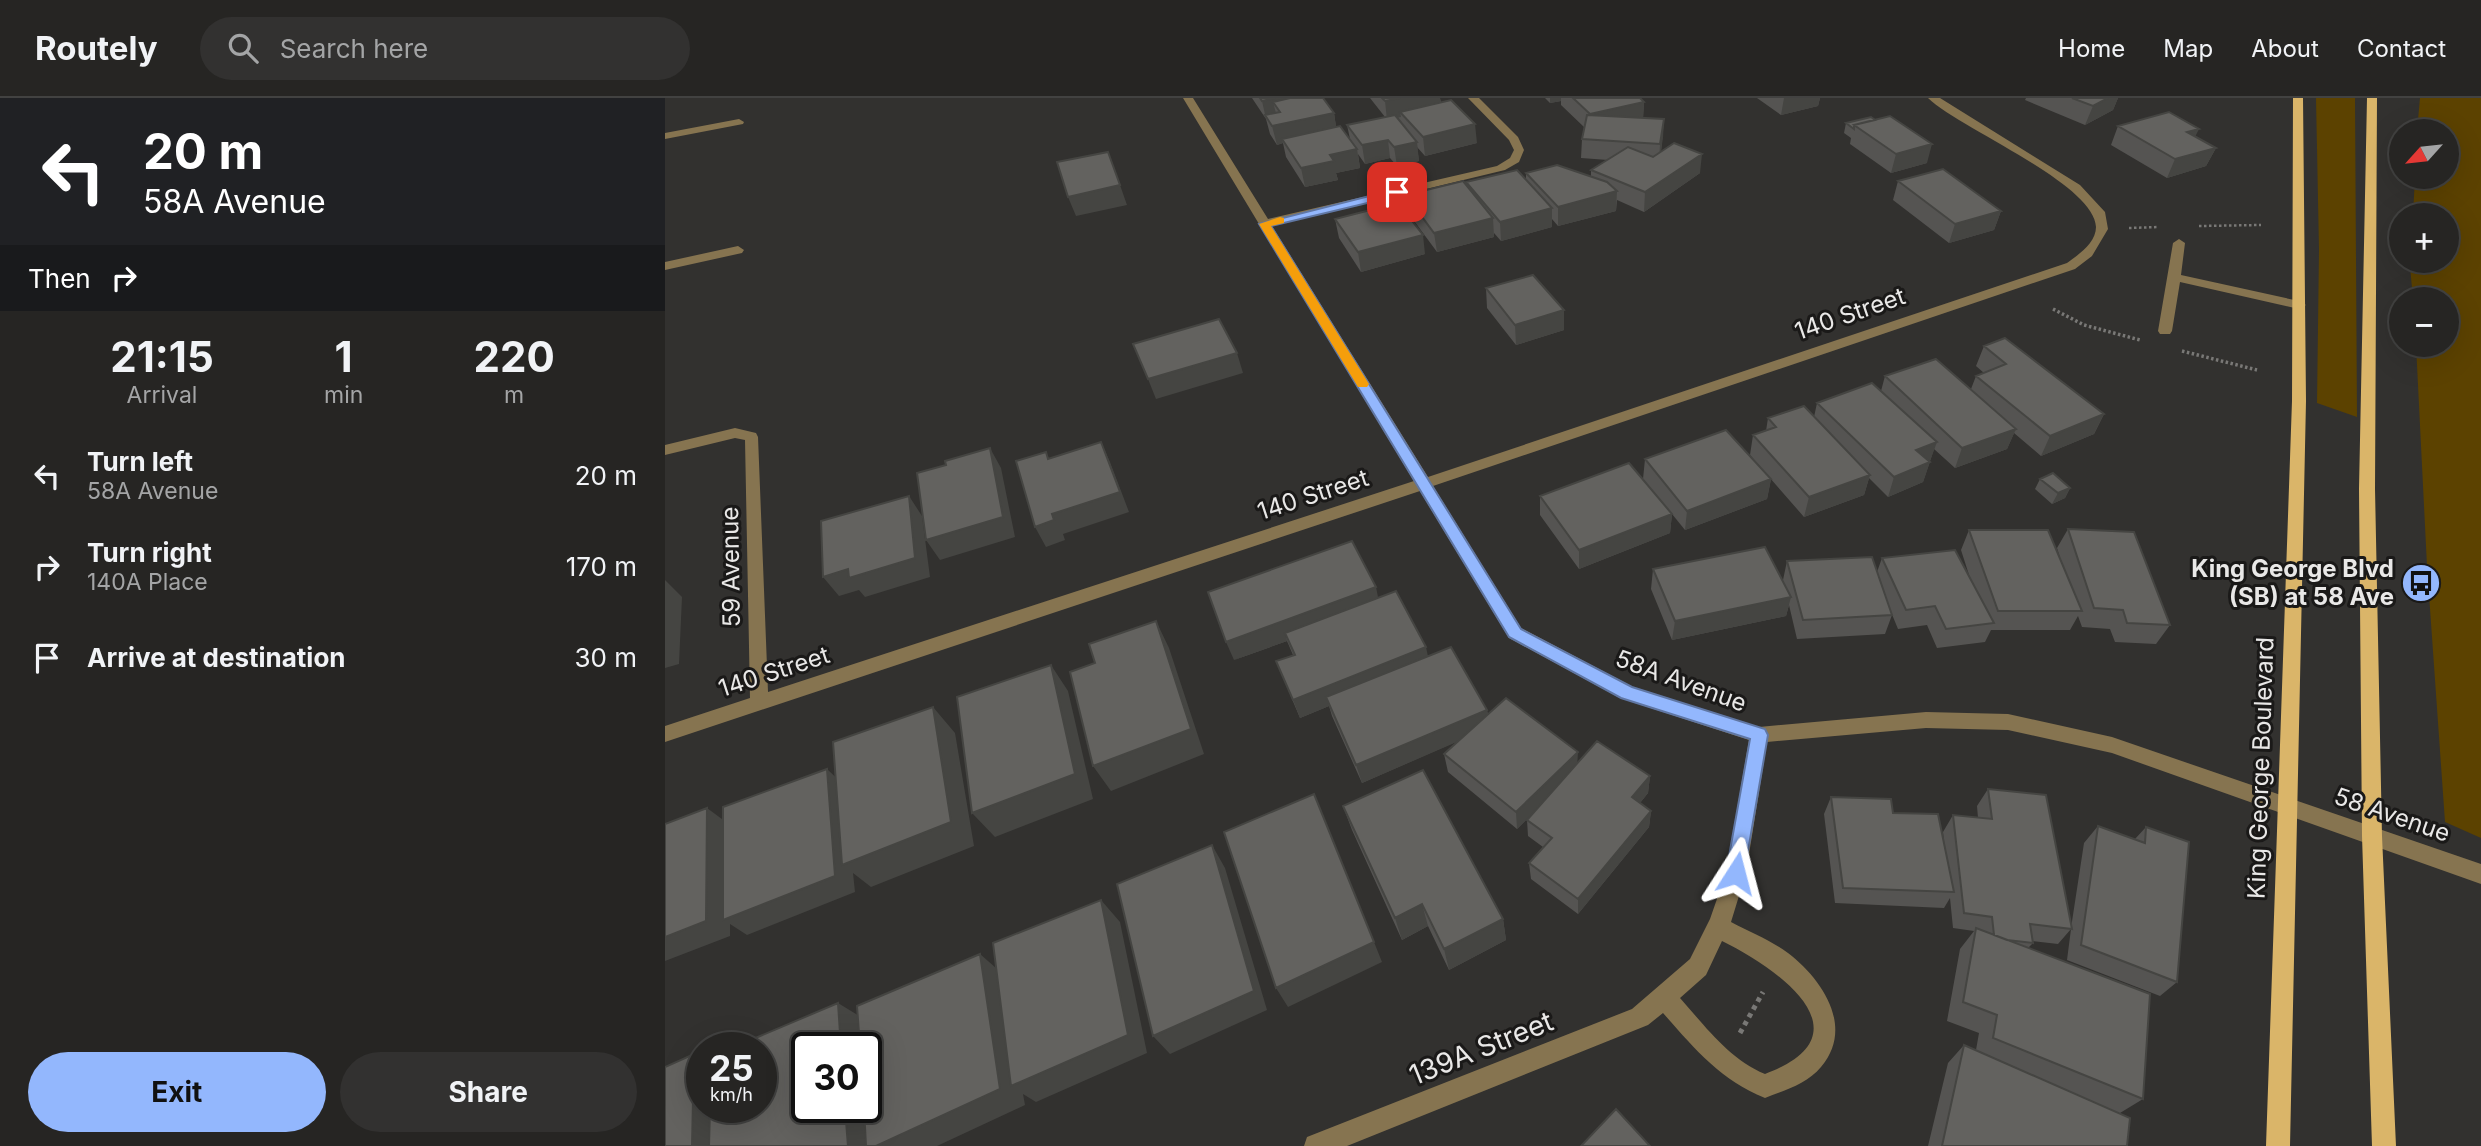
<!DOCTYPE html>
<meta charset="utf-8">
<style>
body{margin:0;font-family:Inter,sans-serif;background:#323130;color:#f1f3f6;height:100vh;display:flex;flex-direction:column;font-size:26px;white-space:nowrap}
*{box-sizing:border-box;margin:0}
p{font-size:23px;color:#a4a5a6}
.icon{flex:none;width:38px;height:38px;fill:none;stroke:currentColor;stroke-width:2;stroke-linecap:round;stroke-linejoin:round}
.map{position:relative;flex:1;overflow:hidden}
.side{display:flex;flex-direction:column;background:#262523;width:665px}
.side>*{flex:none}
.banner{background:#202124;color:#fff;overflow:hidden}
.needle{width:46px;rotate:243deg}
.tools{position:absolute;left:1724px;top:21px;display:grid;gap:14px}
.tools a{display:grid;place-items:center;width:70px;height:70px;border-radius:50%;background:#262523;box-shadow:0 7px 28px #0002,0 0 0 2px #424241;font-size:35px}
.speed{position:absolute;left:21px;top:934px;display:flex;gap:14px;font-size:35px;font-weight:700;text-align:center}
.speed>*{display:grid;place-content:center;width:91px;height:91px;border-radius:50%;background:#262523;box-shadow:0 7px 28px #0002,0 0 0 2px #424241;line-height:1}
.speed small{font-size:18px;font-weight:400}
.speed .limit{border:4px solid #111;border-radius:10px;background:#fff;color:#111}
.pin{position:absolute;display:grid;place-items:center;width:60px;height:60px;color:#fff;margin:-30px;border-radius:14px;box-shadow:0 4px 10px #0006}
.me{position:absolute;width:77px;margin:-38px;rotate:9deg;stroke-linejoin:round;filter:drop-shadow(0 0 5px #0008)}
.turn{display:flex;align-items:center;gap:24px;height:147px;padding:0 28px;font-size:32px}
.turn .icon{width:91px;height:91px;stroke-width:2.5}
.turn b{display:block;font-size:49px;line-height:60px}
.then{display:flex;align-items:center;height:66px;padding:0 28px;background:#0003;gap:14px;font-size:26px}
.eta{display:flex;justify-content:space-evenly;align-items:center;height:119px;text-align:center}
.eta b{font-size:42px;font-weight:700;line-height:49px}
.primary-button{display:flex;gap:14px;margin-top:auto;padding:14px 28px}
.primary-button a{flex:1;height:80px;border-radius:42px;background:#93b7fd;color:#111;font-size:28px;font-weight:700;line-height:80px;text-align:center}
.primary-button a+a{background:#323130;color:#f1f3f6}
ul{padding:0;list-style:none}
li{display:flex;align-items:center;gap:21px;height:91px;padding:0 28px}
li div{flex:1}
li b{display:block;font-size:26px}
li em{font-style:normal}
header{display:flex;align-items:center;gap:42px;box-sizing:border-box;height:98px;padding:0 35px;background:#262523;border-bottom:2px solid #424241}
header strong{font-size:33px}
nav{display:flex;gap:38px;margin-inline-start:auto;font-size:24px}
.search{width:490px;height:63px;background:#323130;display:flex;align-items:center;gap:18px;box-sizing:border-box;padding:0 24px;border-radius:38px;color:#a4a5a6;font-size:26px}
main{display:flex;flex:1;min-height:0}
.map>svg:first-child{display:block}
.green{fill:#5c4200}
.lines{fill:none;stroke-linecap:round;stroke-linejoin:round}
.path-far2{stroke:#797876;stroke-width:2.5;stroke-dasharray:2.5 2.5;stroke-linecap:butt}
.path-far1{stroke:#797876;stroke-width:3.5;stroke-dasharray:2.5 2.5;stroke-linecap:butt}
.path{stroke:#797876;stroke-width:5;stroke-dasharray:4.5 4.5;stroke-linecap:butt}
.minor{fill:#867450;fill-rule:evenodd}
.major{fill:#dab569;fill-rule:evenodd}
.wall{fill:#555452}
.shaded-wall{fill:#454542}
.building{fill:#63625f;stroke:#454542;stroke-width:2}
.route{fill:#93b7fd;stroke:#6077a4;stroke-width:2}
.slow{fill:#f59e0b}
.labels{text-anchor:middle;stroke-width:6;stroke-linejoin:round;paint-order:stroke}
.street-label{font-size:24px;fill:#e9e8e7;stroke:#1a1918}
.poi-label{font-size:24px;font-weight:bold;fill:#e9e8e7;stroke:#1a1918;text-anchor:end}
.near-street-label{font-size:28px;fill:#e9e8e7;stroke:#1a1918}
</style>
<header>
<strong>Routely</strong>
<div class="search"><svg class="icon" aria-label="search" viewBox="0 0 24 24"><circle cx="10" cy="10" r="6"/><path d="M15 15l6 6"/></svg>Search here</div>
<nav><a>Home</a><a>Map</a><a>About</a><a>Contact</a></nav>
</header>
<main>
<section class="side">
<div class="banner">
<div class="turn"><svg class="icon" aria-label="left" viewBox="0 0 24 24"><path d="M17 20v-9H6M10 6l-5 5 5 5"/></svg><div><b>20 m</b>58A Avenue</div></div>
<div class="then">Then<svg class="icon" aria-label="right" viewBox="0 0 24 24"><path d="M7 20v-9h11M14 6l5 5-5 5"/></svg></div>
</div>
<div class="eta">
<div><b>21:15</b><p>Arrival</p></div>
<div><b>1</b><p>min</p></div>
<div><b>220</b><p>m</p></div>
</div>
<ul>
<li><svg class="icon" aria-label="left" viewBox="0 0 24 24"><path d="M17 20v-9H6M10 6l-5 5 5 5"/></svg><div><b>Turn left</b><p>58A Avenue</p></div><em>20 m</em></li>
<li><svg class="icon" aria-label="right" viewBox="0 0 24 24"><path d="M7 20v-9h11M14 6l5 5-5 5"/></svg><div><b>Turn right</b><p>140A Place</p></div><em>170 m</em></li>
<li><svg class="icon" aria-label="arrive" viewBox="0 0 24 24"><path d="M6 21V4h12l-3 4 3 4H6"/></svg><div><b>Arrive at destination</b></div><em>30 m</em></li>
</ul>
<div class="primary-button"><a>Exit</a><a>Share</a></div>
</section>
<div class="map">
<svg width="1816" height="1048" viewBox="0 0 1816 1048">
<rect width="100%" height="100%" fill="#32312f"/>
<!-- green -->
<path class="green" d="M1651,0H1690L1692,319L1652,305L1654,152Z
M1755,0H1816V740L1780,724L1762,468L1751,247H1782V201H1748L1745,168V163H1782V117H1748L1750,79H1782V33H1752Z"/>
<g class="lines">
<!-- path-far2 -->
<path class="path-far2" d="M1534,128L1596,127
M1464,130L1494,129"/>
<!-- path-far1 -->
<path class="path-far1" d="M1388,211L1419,227L1475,242
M1517,253L1592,272"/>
<!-- path -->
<path class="path" d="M1075,935L1098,894"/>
<!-- minor -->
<path class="minor" d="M518,0H528L603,121L832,68L845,60L849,52L844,42L803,0H814L853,39L859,52L854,64L840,72L607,128L763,379L1402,165C1413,157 1431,145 1431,129C1429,85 1295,31 1263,0H1275L1415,87L1440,114L1443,131L1427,158L1410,171L768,388L856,530L968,589L1094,629L1261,614L1343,616L1447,639L1816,766V786L1447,655L1343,632L1261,630L1102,644L1081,775L1066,824C1085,834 1105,842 1123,855C1157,881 1190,929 1156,969C1142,986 1120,992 1100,1000C1055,982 1029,950 998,915L983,927L682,1048H639L642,1039L967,911L1025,861L1045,821L1061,775L1084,642L955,600L844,540L755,393L0,644V628L85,600L80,342L70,340L0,357V347L70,330L91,335L93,339L103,594L749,383ZM1057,843C1112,870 1207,936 1100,976C1064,961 1040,928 1015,900L1041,877Z
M74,21L79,24L78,26L0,41V35Z
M1514,141L1520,145L1516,177L1634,203L1641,207L1634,211L1515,184L1507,233L1505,236H1495L1493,233L1508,145Z
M73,148L79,152L77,155L0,172V164Z"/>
<!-- major -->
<path class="major" d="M1628,0H1638L1641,303L1625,1048H1601L1627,303Z
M1702,0H1712L1710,391L1717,738L1731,1048H1707L1697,738L1694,391Z"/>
</g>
<!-- wall -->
<path class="wall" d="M587,0H658L669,15L671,29L685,41L682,27L720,19L705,0H775L776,5L812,45L760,58L752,49L754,63L732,68L725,60L700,66L693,56L695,70L671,75L673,82L640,89L621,59L618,45L612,47L605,36L601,21Z
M880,0H975L979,4L978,20L999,21L996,54L1035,75L979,114L952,102L951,113L893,128L887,121V129L836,143L829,135V139L772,154L744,116L741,97L801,88V84L861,82V75L926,78V72L943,62L916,60L917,41L919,29L896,7V3L885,5Z
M1092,0H1156H1155L1153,8L1116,17Z
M1361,0H1453L1448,12L1420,27L1360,2Z
M1206,19L1262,65L1226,75L1185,46L1186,40L1179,35L1181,25Z
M1453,28L1530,38L1551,50L1541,68L1502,80L1446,47Z
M1233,83L1336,113L1329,132L1284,145L1228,102Z
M670,121L760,156L696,174L674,140Z
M821,190L899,232L851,247L822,210Z
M1319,248L1439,316L1429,336L1376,358L1349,335L1342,351L1290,370L1269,351L1258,384L1223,399L1204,380L1199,397L1139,419L1085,357L1088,337L1101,333L1103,320L1149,319L1152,305L1216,293L1220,278L1306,291L1311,278L1319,275L1311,268Z
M980,361L1106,381L1102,401L1020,432L1007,416L1005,435L914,471L875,417V398L1002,411L978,381Z
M1375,381L1405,390L1400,400L1387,406L1370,391Z
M1403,431L1505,527L1491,546L1450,544L1445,531L1417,529L1413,518L1405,532H1326L1320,544L1272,550L1262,527L1233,531L1226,514L1227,517L1220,536L1132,541L1124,507L1121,518L1007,542L986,491L988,471L1118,482L1122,463L1212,474L1217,460L1305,480L1296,452L1304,432L1397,466L1392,450Z
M713,499L763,558L822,612L823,617L912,665L985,678L983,695L975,705L986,713L984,729L913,816L866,781L864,765L878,749L863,738L862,722L864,719L852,731L783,674L779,656L795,642L697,685L667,618L664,608L635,620L611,563L628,557L622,543L569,562Z
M1323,691L1406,830L1419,745L1433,728L1470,741L1481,729L1512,884L1495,898L1402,862L1406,831L1393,846L1367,843L1368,845L1363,850L1478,1001L1455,1015L1462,1048H1263L1283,965L1299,947L1311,952L1314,935L1282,923L1295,851L1309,833L1288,830L1285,800L1279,810L1170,805L1159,716L1166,699L1228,715L1279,745L1278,734L1288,717L1313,720L1312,708Z
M678,708L838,821L841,842L784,872L763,828L737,842L687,732Z"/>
<!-- shaded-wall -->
<path class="shaded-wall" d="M610,0H652L615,14L608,4L612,19L600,17L601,21L597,3Z
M735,0H775L776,10L735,14L736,19L722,22L720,3Z
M885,0H896V3L885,5Z
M1119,0H1156H1155L1153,8L1116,17Z
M1443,0H1453L1448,12L1420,27L1428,8Z
M979,4L978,22L925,35V16Z
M669,15L672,34L617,41L618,45L612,47L607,28Z
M999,21L998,40L994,65L995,46Z
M810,26L812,45L760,58L758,39Z
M1534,31L1525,49L1522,34Z
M723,42L725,60L700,66L697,47Z
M752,44L754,63L732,68L729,49Z
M1267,46L1262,65L1226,75L1231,56Z
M1551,50L1541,68L1502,80L1510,61Z
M692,51L695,70L671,75L673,82L640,89L636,70L665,57Z
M1037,56L1035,75L979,114L980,94Z
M455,87L462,107L411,118L403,99Z
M952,93L951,113L893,128V109Z
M887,110V129L836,143L835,124Z
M1336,113L1329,132L1284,145L1290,126Z
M828,120L829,139L772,154L769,135Z
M758,137L760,156L696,174L693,154Z
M899,212V232L851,247L850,227Z
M572,255L578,275L491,301L483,281Z
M1439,316L1429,336L1376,358L1385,338Z
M1351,331L1342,351L1290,370L1297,350Z
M436,344L445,364L464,414L398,436L400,442L381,449L370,429L387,416Z
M1272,344L1265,363L1245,372L1251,352Z
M325,350L336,370L350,439L275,462L261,442Z
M1265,364L1258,384L1223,399L1229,379Z
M1205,377L1199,397L1139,419L1144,399Z
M1106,381L1102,401L1020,432L1022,413Z
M1405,390L1400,400L1387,406L1393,395Z
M244,398L257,418L265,479L200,499L194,492L174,498L158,479Z
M1007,416L1005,435L914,471V452Z
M0,482L17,499L14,566L0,570Z
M711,489L715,509L620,535L622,543L569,562L561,544Z
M1126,499L1121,518L1007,542L1010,523Z
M491,523L504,550L539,656L446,693L428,668Z
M761,549L765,568L661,599L664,608L635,620L628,602Z
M386,567L403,593L428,701L330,739L307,715Z
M268,609L290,635L309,748L206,789L188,775L190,794L82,837L65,826V838L0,863V839L42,710L65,727L162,671L181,689Z
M822,612L824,630L697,685L691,667Z
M913,654L912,671L852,731L851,714Z
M985,678L983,695L966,716L967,699Z
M986,713L984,729L913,816V801Z
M547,747L560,770L602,912L505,956L488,938Z
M436,802L455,824L482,955L371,1004L358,996L360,1007L272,1048H183L180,1010H201V950H176L173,905L204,924L315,856L339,877Z
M757,806L763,828L737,842L730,820Z
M838,821L841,842L784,872L779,851Z
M709,844L717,864L623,909L611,890Z
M29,956L37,960V1010H67V1048H27Z"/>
<!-- building -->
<path class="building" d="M595,0H610L597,3Z
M625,0H658L669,15L607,28L600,17L615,14L608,4Z
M717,0H735L720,3Z
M908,0H975L979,4L925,16Z
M1407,0H1443L1428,8Z
M786,2L810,26L758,39L735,14Z
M1504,14L1534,31L1522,34L1551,50L1510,61L1453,28Z
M730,17L752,44L729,49L723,42L697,47L682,27Z
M922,17L999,21L995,46L917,41Z
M1225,18L1267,46L1231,56L1189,27Z
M1206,19L1210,22L1189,27V31L1181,25Z
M675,28L692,51L665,57L669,63L636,70L617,41Z
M1009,45L1037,56L980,94L926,72L963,49L988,59Z
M443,54L455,87L403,99L392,64Z
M892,67L942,84L952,93L893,109L861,75Z
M1278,71L1336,113L1290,126L1233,83Z
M852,72L887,110L835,124L801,84Z
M798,83L828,120L769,135L741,97Z
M733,105L758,137L693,154L670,121Z
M868,177L899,212L850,227L821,190Z
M554,221L572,255L483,281L468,246Z
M1340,240L1439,316L1385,338L1311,278L1341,266L1319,248Z
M1271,261L1351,331L1297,350L1220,278Z
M1207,285L1272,344L1251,352L1265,364L1229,379L1152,305Z
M1139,308L1205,377L1144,399L1088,337L1111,329L1103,320Z
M1061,332L1106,381L1022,413L980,361Z
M436,344L455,394L387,416L389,422L370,429L351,363L381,354L383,361Z
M325,350L338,419L261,442L252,375L281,367L280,363Z
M964,365L1007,416L914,452L875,398Z
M1388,375L1405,390L1393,395L1375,381Z
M244,398L250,460L184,480L183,471L158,479L156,423Z
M1403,431L1469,434L1505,527L1462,525L1458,512L1429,510Z
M1304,432H1383L1417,513H1333Z
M687,443L711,489L561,544L543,494Z
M1100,449L1126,499L1010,523L988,471Z
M1290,452L1329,525L1281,531L1270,508L1241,512L1217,460Z
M1207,459L1227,517L1138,522L1122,463Z
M731,493L761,549L628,602L611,563L630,557L620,535Z
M491,523L526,631L428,668L405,574L430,565L424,546Z
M786,549L822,612L691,667L661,599Z
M386,567L410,676L307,715L292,599Z
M841,600L913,654L851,714L779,656Z
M268,609L286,724L177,767L168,644Z
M932,643L985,678L967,699L986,713L913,801L864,765L887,740L862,722Z
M162,671L170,778L58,822V709Z
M758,672L838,821L779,851L757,806L730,820L678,708Z
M1323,691L1381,697L1407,831L1365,826L1368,845L1342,842L1329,837L1327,819L1299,815L1288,717L1327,721Z
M649,696L709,844L611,890L559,734Z
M1166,699L1226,701L1228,715L1273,716L1289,794L1178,790Z
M42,710L41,823L0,839V726Z
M1433,728L1480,745L1481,729L1524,744L1512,884L1416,847Z
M547,747L589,893L488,938L452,786Z
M436,802L463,937L346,988L328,845Z
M1311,830L1485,896L1478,1001L1328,940L1332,917L1298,904Z
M315,856L335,991L211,1048H201L199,1010H201V950H195L192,908Z
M173,905L176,950H142V1010H180L183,1048H44L45,1010H96V950H67Z
M1299,947L1465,1020L1462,1048H1277Z
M29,956L27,1048H0V969Z
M951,1011L985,1048H916Z"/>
<!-- route -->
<path class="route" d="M732,91L737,94L736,97L606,128L856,531L967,589L1100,631L1103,637L1078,782L1071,784L1064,782L1061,775L1085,641L956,600L844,539L594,126Z"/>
<!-- slow -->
<path class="slow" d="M615,119L619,120V125L606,128L704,286L702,289H693L594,126Z"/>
<!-- icons -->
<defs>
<g id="bus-disc" transform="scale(2.0125)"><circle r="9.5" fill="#93b7fd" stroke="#1a1918"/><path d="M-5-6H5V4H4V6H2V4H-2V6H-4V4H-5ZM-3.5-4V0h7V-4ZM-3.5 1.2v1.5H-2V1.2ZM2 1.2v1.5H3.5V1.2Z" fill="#111"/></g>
</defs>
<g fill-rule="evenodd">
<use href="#bus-disc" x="1756" y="485"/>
</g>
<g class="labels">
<!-- street labels -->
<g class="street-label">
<text transform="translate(1185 216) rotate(-19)" y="8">140 Street</text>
<text transform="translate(648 397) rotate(-18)" y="8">140 Street</text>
<text transform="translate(66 469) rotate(-91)" y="8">59 Avenue</text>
<text transform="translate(109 574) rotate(-18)" y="8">140 Street</text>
<text transform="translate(1016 583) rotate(20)" y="8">58A Avenue</text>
<text transform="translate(1596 670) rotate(-88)" y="8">King George Boulevard</text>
<text transform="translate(1727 717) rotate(19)" y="8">58 Avenue</text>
</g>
<!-- poi labels -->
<g class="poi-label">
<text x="1729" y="479">King George Blvd<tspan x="1729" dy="28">(SB) at 58 Ave</tspan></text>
</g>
<!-- near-street labels -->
<g class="near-street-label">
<text transform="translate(816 950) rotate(-22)" y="10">139A Street</text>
</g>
</g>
</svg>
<div class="tools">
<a><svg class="needle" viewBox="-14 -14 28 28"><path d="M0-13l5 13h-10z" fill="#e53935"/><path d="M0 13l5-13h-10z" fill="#a4a5a6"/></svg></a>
<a>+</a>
<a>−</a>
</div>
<div class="speed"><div>25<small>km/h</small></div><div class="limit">30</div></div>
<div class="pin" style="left:732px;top:94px;background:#d93025"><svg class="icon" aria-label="arrive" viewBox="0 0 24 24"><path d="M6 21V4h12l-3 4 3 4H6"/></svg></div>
<svg class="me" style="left:1071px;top:775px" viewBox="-20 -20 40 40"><path d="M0-17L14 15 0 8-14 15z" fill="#93b7fd" stroke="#fff" stroke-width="4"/></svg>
</div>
</main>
